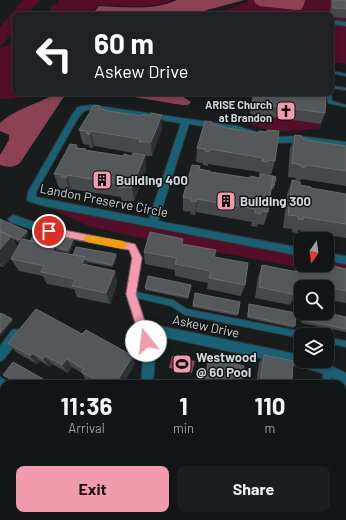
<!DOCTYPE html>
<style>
body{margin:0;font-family:Barlow,sans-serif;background:#1b1e1f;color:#f1f3f6;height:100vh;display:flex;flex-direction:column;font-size:15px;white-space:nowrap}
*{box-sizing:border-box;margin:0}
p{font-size:13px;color:#9c9fa1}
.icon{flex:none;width:22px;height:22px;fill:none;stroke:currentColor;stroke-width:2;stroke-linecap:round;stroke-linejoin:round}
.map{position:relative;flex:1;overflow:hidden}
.sheet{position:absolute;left:0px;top:380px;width:346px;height:140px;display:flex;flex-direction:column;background:#121516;border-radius:12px 12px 0 0;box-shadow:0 2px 6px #0003,0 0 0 1px #313435}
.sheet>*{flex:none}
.guide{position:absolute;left:12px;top:12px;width:322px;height:84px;border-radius:8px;box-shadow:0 2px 6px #0003,0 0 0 1px #313435;background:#202124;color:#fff;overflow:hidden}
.needle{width:26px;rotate:193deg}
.fabs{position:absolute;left:294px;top:232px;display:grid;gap:8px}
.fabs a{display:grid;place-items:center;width:40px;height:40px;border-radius:8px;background:#121516;box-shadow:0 2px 6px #0003,0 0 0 1px #313435;font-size:20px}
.pin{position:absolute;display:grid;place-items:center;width:34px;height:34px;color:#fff;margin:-17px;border:2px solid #fff;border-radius:50%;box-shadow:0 1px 4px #0007}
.me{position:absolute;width:44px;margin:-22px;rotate:344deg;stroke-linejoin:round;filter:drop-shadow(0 0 3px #0008)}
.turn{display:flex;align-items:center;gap:14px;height:84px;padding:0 16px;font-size:18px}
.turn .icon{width:52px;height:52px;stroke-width:2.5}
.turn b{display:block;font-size:28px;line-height:34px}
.eta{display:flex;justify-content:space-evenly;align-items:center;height:68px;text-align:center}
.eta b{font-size:24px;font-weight:700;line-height:28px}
.primary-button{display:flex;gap:8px;margin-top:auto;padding:8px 16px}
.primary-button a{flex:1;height:46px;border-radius:8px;background:#f29aae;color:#111;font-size:16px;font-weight:700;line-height:46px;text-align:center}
.primary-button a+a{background:#1b1e1f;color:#f1f3f6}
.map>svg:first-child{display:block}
.built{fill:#1b2529}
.green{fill:#550e27}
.water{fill:#8c4155}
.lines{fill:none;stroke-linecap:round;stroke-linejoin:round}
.lane-casing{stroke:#323637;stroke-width:2}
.street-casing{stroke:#323637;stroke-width:2}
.lane{fill:#1a6074;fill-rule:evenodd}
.street{fill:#1a6074;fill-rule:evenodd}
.wall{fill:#46494b;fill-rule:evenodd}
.shaded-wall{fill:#2d3133}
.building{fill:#54585a;stroke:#686c6d}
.route{fill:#f29aae;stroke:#9d6471}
.slow{fill:#f59e0b}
.labels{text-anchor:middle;stroke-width:3;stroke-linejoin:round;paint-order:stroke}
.far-poi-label{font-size:11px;font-weight:bold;fill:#d1d4d5;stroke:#0f1314;text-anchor:end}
.poi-label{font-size:13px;font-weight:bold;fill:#d1d4d5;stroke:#0f1314;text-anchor:start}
.street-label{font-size:13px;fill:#d1d4d5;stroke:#0f1314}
</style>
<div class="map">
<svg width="346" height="520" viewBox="0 0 346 520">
<rect width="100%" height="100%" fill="#181c1d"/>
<!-- built -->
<path class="built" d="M0,446L4,447V516H72L69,520H0Z
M93,516H254L268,520H91Z"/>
<!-- green -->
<path class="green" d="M23,0H40L27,15H15V30L0,47V27Z
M59,0H172C153,10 120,5 99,5L91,12V15H46L52,6L59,3Z
M250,0H346V64L331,62V15H194L232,8Z
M15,43V93H42L35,97L0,99V48Z
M250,114L321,124V128C297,131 272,134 249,124Z
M52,209L158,227L301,256V265H327V261L346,265V276L135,237L88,226Z"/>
<!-- water -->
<path class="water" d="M177,0H244L189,15H153L125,11L114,15H94V12L99,6C124,7 154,11 177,0Z
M254,0H305L303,7L300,10H295L260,6L255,3Z
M58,93H72L63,98L20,163C14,168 7,167 0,165V155L9,140V135L0,131V123C15,109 39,103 58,93Z
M110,93H177L191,102L188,105H182Z
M172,356L195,361L192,373L169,368Z"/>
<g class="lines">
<!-- lane casing -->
<g class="lane-casing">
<path id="lane" d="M331,71L346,74V76L331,73Z
M331,86L346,88V90L331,88Z
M327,93H331L332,101L346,105V107L328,103Z
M131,291L173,300L187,309L303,332L305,333L306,335H301V338L185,315L171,306L129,296L128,294L129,292Z
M327,337L346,341V347L327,343Z
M327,365L330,367L331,369V384H323V369L324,367Z
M342,451L346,452V460L342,459Z
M328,516H336V520H328Z"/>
</g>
<!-- street casing -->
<g class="street-casing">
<path id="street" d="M230,13H256L259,15H227Z
M331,20L346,22V26L331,24Z
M91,105L237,126L263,134L279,137L299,136L346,142V148L299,142L279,143L262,140L236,131L189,124L158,221L301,248V256L44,206L28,201L27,199L28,192L72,115L78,107ZM91,109L181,123L149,219L36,197V192L78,118L84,111Z
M13,215L49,227L135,244L142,258L136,294L146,323L301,355V361H321L346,373V387L328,375L302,367L149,334L155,355L153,384H141L143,355L136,327L126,294L132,258L129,250L49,235L10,222L8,219Z
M327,253L346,256V264L327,261Z
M16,329L20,330L22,334L20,338L4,359L0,361V346L12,330Z
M0,377L8,382L9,384H4V392L0,390Z
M74,516H89L87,520H73Z"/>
</g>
<!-- lane -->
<use href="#lane" class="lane"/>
<!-- street -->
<use href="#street" class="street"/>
</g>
<!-- wall -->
<path class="wall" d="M331,0H346V18L331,17V15H330Z
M254,93H319L318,96L325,113L321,124L250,114Z
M100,109L108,111L142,116L162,115V129L152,156H145L146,169L134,201H121V197L71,189L70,192L66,191L65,189L59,188L54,174L77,145L78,148L86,151L123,156H132L140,154L94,146L93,148L89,147V145L83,144L79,130Z
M212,125L221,127L275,161L271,175L265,174L264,175L274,186V189H271L268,212L264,225L258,224L257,227L251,226L252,222L196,212L195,215L190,214L191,212L183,211V197L200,166V169L210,172L250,178H259L260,176L259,175V172L208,164V166L203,165V163L196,162L197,148Z
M295,135L302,138L313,141L346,146V186L301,179L300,181L295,180L296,178L288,177L290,149Z
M292,180L300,185L311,188L346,194V238L298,230L297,233L292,232V229L283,228L287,194Z
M0,219L27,231L28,234L23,240L30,241L74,243L69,253L56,250L57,252L73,255L116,254L117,257L113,267L86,262L88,265L115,271L117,283L110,304L77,297L74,289L47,284L43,276L19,271L11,259L14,255L3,267L0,266ZM13,239L20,243L18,248Z
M183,244L215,257L245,285L241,296L207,289L208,283L175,276V270L145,264L144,252Z
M262,265L294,271L297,265L330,271L333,266L346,269V303L330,300L327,305V287H301V301L293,299L290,305L255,298L258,277Z
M191,285L188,299L145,290V288Z
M249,304L295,326L293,328L247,318Z
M193,305L238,314L237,316L192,307Z
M302,313H327L346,317V332L301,323Z
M8,343L135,364L123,384H91L90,382L86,380L82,373L72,367L68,373L52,364L50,367L40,361L37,364L16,352Z
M264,355L292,384H256L259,363Z"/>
<!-- shaded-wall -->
<path class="shaded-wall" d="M162,115V129L152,156L151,142Z
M91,131L94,146L93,148L90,134Z
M145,155L146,169L134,201L132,187Z
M67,175L71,189L70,192L66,178Z
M197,199L196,212L195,215L196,202Z
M27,231L28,234L20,243L19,240Z
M11,237L19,249L3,267L0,263V249Z
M73,240L74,243L69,253L68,250Z
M55,246L60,258L52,251Z
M116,254L117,257L113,267L112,265Z
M85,257L89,269L82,264Z
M115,271L117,283L110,304L106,293Z
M12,319L13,321L0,337V333Z
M32,353L40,361L37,364L30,356Z
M45,356L52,364L50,367L43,359Z
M133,356L135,364L123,384H115Z
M67,359L72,367L68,373L62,365Z"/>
<!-- building -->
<path class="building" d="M333,0H346V9L333,8Z
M289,14L314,15H289Z
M254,93H311V95L326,97L325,113L252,103Z
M94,105L100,106L99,108L108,111L142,116V114L150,116L151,113L162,115L151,142H139L140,139L91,131L90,134L86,133L87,131L79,130Z
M205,121L212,122L211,124L222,126L221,127L258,133L259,131L267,132V130L279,131L275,161L268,160V162L262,161L263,158L210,149L209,152L205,151V149L197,148Z
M295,135L302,136V138L313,141L346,146V171L306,165L305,167H301V165L292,163Z
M70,144L77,145L76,148L86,149L85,150L123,156L124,154L132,156L133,153L145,155L132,187L119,188L121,184L67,175L66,178L61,177L62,175L54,174Z
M192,165L200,166L199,169L210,171V172L250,178V176L260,178V174L273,176L268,212L261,211V214L255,213V209L197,199L196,202L191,201L192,199L183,197Z
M273,176L276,177L274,186H272Z
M292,180L300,182V185L311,187V188L346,194V224L303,217V220L298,219V216L288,215Z
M0,219L27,231L19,240L0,231Z
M0,231L11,237L0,249Z
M150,232L183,239L182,244L216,250L214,257L248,263L245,285L209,278L211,271L175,264L177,258L144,252Z
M35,233L73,240L68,250L55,247V246L30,241Z
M22,239L55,246L52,251L85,257L82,264L115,271L106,293L72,286L75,279L41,272L44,266L11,259Z
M76,247L116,254L112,265L85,259V257L73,255Z
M262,265L297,272V265L333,272V266L346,269V291L334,288V295L327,294V287H301V288L296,287V295L259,287Z
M148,276L191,285L188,297L145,288Z
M195,293L240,302L238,314L193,305Z
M249,304L296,313L295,326L248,316Z
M36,309L82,334L86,330L133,356L115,384H93L90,383L93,378L81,372L84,369L67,359L62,365L45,356L43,359L32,353L30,356L8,343Z
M1,313L12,319L0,333V314Z
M303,313H327L346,317V329L303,320Z
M264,355L293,361L292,384H260Z
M209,358L244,366L241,384H204Z
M13,362L52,384H19L3,375Z
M63,380L70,384H60Z
M304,382L312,384H304Z"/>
<!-- route -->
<path class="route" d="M49,227L135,244L142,258L136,294L151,341L149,345L146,346L142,345L126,294L132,258L129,250L49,234L45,231Z"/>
<!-- slow -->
<path class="slow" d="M87,235L123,241L128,245L123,249L87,242L83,238Z"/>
<!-- icons -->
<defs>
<g id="church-square" transform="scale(1)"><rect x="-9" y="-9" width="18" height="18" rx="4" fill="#f29aae" stroke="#0f1314"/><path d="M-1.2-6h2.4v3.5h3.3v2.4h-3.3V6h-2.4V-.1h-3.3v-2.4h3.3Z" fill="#111"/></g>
<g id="building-square" transform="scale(1)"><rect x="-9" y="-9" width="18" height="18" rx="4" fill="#f29aae" stroke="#0f1314"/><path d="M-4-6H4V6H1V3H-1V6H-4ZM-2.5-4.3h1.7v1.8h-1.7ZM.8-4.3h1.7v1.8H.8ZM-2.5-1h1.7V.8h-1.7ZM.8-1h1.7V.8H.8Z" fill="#111"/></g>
<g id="stadium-square" transform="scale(1)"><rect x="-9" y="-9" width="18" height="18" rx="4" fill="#f29aae" stroke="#0f1314"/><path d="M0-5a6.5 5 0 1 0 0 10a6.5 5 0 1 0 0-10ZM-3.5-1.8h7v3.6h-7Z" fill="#111"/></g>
</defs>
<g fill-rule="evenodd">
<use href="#church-square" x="286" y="111"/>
<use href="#building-square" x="102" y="180"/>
<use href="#building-square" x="226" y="201"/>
<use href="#stadium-square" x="182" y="364"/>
</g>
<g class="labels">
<!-- far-poi labels -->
<g class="far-poi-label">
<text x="272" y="109">ARISE Church<tspan x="272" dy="13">at Brandon</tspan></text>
</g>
<!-- poi labels -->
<g class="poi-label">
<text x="116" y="185">Building 400</text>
<text x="240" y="206">Building 300</text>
<text x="196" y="362">Westwood<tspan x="196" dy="15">@ 60 Pool</tspan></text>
</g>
<!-- street labels -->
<g class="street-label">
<text transform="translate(104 200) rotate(11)" y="5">Landon Preserve Circle</text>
<text transform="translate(206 326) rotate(12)" y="5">Askew Drive</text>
</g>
</g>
</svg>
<div class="fabs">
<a><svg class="needle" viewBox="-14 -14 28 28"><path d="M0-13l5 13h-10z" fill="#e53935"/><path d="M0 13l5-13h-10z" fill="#9c9fa1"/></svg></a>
<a><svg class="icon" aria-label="search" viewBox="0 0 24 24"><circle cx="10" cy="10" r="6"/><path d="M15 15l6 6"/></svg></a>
<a><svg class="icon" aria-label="layers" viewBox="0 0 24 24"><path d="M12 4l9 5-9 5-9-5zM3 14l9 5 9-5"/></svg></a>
</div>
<div class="pin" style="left:49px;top:231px;background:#d93025"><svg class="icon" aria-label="arrive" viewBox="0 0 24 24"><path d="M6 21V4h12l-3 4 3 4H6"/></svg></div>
<svg class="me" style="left:146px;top:341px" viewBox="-20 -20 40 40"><circle r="19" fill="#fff"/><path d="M0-13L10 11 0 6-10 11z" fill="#f29aae"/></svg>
<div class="guide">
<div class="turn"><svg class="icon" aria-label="left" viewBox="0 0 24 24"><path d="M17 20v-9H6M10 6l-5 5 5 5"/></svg><div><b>60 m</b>Askew Drive</div></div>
</div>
<section class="sheet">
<div class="eta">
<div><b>11:36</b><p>Arrival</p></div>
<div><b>1</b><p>min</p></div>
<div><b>110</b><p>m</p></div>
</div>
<div class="primary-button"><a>Exit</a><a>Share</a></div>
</section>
</div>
